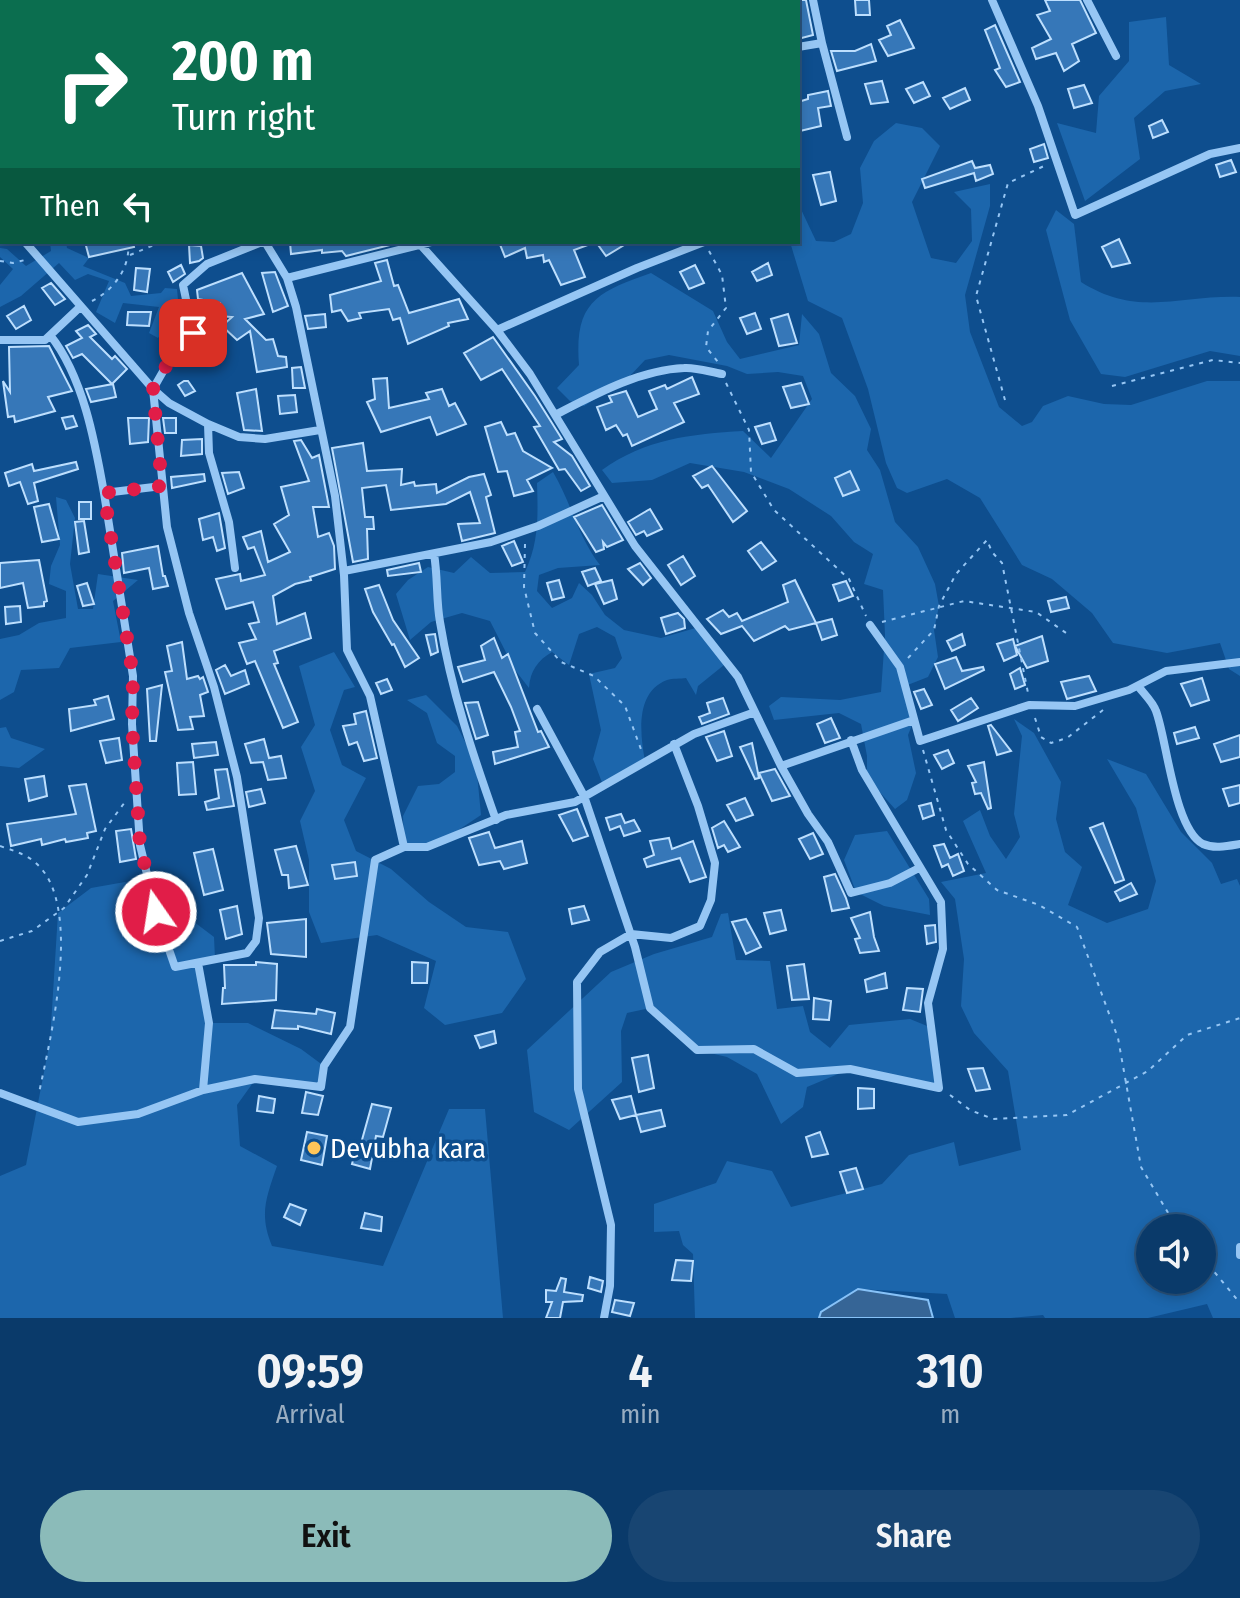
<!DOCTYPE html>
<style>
body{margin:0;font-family:"Fira Sans Condensed",sans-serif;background:#184572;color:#f1f3f6;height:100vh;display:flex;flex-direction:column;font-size:30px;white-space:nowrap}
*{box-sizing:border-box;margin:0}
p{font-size:26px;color:#99adc1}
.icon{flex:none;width:44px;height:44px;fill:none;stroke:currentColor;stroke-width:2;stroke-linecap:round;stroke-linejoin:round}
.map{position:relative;height:1318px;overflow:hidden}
.side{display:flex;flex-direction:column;background:#0a3a6a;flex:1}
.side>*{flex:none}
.top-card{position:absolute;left:0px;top:0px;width:800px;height:244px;box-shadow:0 4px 12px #0003,0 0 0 2px #2a547e;background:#0b6e4f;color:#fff;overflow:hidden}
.tools{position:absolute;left:1136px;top:1214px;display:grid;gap:16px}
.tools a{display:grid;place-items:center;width:80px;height:80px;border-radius:50%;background:#0a3a6a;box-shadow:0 4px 12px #0003,0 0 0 2px #2a547e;font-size:40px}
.pin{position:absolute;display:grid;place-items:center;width:68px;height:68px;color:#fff;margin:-34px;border-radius:16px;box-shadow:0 4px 12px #0006}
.me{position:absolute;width:88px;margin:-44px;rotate:347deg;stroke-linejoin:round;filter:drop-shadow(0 0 6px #0008)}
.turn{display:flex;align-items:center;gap:28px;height:168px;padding:0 40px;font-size:36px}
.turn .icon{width:104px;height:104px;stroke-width:2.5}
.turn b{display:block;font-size:56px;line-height:68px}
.then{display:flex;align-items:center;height:76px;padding:0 40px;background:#0003;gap:16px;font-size:30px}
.eta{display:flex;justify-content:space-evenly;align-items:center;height:136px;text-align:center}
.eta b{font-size:48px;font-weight:600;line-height:56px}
.button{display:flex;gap:16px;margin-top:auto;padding:16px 40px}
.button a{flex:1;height:92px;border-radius:48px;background:#8bbbb9;color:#111;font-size:32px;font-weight:600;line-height:92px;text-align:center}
.button a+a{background:#184572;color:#f1f3f6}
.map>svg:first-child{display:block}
.green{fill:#1c66ac;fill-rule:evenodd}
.water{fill:#366596;stroke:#87c2f8;stroke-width:2}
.building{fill:#3677b8;stroke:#bddffe;stroke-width:2}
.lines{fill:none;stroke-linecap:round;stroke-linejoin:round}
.path{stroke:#96c6f4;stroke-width:2;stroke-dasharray:4 6;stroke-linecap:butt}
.minor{stroke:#96c6f4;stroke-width:8}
.tertiary{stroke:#96c6f4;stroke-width:14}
.route{stroke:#e11d48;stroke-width:14;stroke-dasharray:0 25.2}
.poi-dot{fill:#ffc559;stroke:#0e4e8e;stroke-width:3}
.labels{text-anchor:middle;stroke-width:7;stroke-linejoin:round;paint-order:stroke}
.poi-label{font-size:28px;fill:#fff;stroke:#0e4e8e;text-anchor:start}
</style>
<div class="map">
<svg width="1240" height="1318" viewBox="0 0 1240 1318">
<rect width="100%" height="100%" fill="#0e4e8e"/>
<!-- green -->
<path class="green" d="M0,0H157V2H2L0,25Z
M1166,17L1169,65L1201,84L1165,91L1134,118L1140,159L1085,201L1057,123L1096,133L1099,96L1129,61V22Z
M896,123L922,128L940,146L912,202L931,258L956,263L972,241L971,209L954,192L990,184V206L965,295L970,332L999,407L1022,426L1032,422L1043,406L1068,396L1104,404L1131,405L1207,381H1240V676L1229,669L1220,643L1167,653L1113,643L1092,613L1052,579L1022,565L980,498L947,479L907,493L897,488L886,463L868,389L842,318L808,301L790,242H798V203L816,241L834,242L851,234L863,203L860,168L874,141Z
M1056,210L1074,224L1081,282C1138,318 1179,295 1240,297V356L1210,351L1125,377L1101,374L1070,320L1046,230Z
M50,242H66L67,248L89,258L83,266L125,283L131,296L161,293L165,288L177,289L179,310L158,338L149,333L159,307L123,303L115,323L96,312L109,281L88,274L75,280L59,263L21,296L0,307V285L13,269L0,257V248L7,249L26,266L51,251Z
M651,273L713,311L727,342L740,359L799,345L802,314L819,334L831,373L855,396L871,429L867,450L880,470L895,522L918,547L935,584L939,606L934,630L938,657L928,677L905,686L914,720L908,735L916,773L907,800L895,809L867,778V756L861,724L839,713L774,720L769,706L781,697L840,700L881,692L885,635L883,590L864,584L873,554L854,542L831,516L789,489L744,472L690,463L652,480L612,483L602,470C645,439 691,434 743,431L771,458L812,399L803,376L778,372L747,374L727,366L669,355L645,360L628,378L584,406L570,401L557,388L579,365C574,302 597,292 651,273Z
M553,472C571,502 578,537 600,565L558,568L539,575L537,591L552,608L572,598L579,583L592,595L605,615L624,630L661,638L699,627L724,665L698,686L696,695L686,678C681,679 672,678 667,680C635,692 640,734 645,761L603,785L593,759L601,730L589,674L615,668L622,658L615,637L597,627L579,634L569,665L552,652C538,660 530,671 529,688L515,670L490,621L462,613L431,622L410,640L396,594L408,580L428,567L454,573L471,557L490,573L525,572C539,542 538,516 537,483Z
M56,497L66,500L75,518L70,564L78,609H93L98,574L138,580L113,601L121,642L70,648L59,668L21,670L14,692L0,700V639L19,635L39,623L66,618V591L49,584L51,566L60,545Z
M334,652L355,687L344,690L330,730L342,765L366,778L344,820L356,851L391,869L429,902L466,927L508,932L526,979L502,1013L445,1025L424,1008L436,961L377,935L321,943L309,912V860L300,821L315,791L301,747L315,725L299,666Z
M426,695L457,726L476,763L481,815L439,843L404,847L403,816L418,786L439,784L455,772V756L437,743L427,713L407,700Z
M1014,719L1034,733L1061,782L1056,819L1065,852L1082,867L1068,905L1107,923L1148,909L1156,881L1136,808L1107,759L1146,774L1181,832L1212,863L1221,884L1237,879L1240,886V1318H1213L1207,1304L1148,1318H1045L1043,1315L1011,1318H955L947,1294L858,1289L821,1312L819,1318H695L693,1254L683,1245L679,1231L654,1232V1204L716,1183L727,1161L772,1171L791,1207L882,1184L909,1155L954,1142L959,1166L1021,1150L1008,1071L974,1033L961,1006L964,959L955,899L941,882L986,873L963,821L980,810L990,836L1006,859L1020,837L1014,814L1022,736ZM1150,1228H1202V1280H1150Z
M6,727L11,738L45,749L19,768L0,766V728Z
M887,831L929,899L930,915L884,906L856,892L844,860L855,835Z
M125,882L173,906L214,937L215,959L199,963L209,1023H248L301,1049L324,1066L321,1087L255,1080L237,1105L240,1146L277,1166C266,1198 259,1214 272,1246L383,1266L449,1109H485L503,1318H0V1176L26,1165L50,1041L58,913L91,888Z
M728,913L736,960L770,961L777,1009L803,1006L810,1032L830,1048L849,1025L910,1019L932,1028L939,1088L850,1069L807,1087L803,1107L781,1124L757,1074L727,1057L697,1050L650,1008L627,1013L621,1031L622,1082L569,1130L534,1112L527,1050L611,972L654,954L712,937L721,914Z"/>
<!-- water -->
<path class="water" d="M858,1289L928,1300L933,1318H819L821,1312Z"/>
<!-- building -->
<path class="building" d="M798,0H806L813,35L798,39Z
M855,0H869L870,15H856Z
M1045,0H1080L1096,33L1072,44L1079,61L1064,71L1056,53L1036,59L1032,48L1051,39L1037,15L1050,11Z
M900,20L914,48L888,56L879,40L891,35L887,26Z
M995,25L1020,82L1006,87L995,70L1000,68L985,30Z
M871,44L876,61L837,71L831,51H855Z
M882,81L888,102L871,104L865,84Z
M923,82L930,96L914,103L906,89Z
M1084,85L1092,103L1074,108L1068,89Z
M965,88L970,100L950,109L943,98Z
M828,91L831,106L818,108L821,126L800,131L798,102L808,99V95Z
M1162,120L1168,132L1153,138L1149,126Z
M1044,144L1048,158L1034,162L1030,149Z
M1231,160L1236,172L1220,177L1216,165Z
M972,161L975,168L990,165L993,174L976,181L974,173L925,188L922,179Z
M830,172L836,201L821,205L813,175Z
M1119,239L1130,263L1112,267L1102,247Z
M85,242H133L134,247L89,257Z
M290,242H402L346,256L342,251L322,253V250L291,254Z
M499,242H592L593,243L574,250L585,277L561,285L549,260L544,262L543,255L527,258L525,248L505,257Z
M596,242H629L606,256Z
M189,245L201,246L203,258L199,261L190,263Z
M387,260L394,286L398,285L409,313L459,299L468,319L448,323L449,326L408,344L400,318L393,320L389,309L359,313L361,318L348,321L341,310L332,312L330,295L381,281L375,263Z
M768,263L772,275L757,281L752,272Z
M181,265L185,274L173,282L168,272Z
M695,265L704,283L689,289L680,272Z
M136,268L150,269L147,292L134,290Z
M275,272L288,306L273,312L262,273Z
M242,273L264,314L245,319L266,340L273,339L278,356L286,357L287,367L257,372L250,331L237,340L222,326L232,317L219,316L220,303L198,299L197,290Z
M51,283L65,299L55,305L42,288Z
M24,306L31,320L16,329L7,316Z
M128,312H151L149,326L127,325Z
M755,313L761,329L747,334L740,318Z
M325,314L326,327L308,329L305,316Z
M788,314L797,343L779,346L771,319Z
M88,325L96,334L90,337L112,359L115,356L127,369L112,384L82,354L73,358L66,346L82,338L76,331Z
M493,337L535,396L562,439L554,442L572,456L590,486L581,491L565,469L559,470L534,427L540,426L502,369L481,380L464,353Z
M49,346L72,391L48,397L55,411L15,422L14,416L8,417L3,381L10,392L9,347Z
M301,367L305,388H293L292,368Z
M692,377L699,394L674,403L684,422L632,446L627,434L623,436L616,425L606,430L597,407L612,402L609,396L626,391L638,417L657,409L649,391L665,385L667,389Z
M387,378L389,408L429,399L426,393L442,389L449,406L455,403L466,424L437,435L430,417L381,432L367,402L375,399L373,379Z
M184,381H188L195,391L185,396L178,385Z
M801,383L809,404L791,408L783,387Z
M113,384L116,397L91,402L86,389Z
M256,389L262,431L244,430L237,393Z
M295,395L297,412L280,414L278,396Z
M73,416L77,426L66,429L62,418Z
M128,418H149L148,442L130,444Z
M163,418H176V433H165Z
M501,422L507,435L515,433L523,451L552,468L527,480L533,491L514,496L507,471L498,472L485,427Z
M770,423L776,440L762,444L755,427Z
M202,439V454L181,456L182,440Z
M301,440L312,458L319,455L329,507H313L318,537L329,533L334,546L335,569L310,577L311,580L295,584L273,596L277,624L305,613L311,638L274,651L278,663L274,664L298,722L283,728L255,661L247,664L239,643L256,639L249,624L259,622L253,602L226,609L216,579L240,574L241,581L265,575L254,547L248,549L243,537L261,531L268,562L290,552L274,524L289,515L281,487L309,481L294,441Z
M363,443L367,471L402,469L401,485L414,482L415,486L436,484L437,493L469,477L484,474L491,495L486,497L495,533L462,541L458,524L480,523L470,492L446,504L391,510L386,485L362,488L365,517H373L374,529H367L368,559L353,562L332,448Z
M76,462L78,469L34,483L38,501L28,504L20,482L9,486L5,473L32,464L34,471Z
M712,466L747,511L733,522L708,485L702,488L693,476Z
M850,471L859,490L843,496L835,478Z
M239,472L244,488L228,494L222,473Z
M204,474L205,481L172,488L171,477Z
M79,502H91V519H79Z
M49,504L59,539L42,542L34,507Z
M602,505L623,540L607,547L603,542L604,549L596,552L574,517Z
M650,509L662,529L647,536L644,531L636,535L628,522Z
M219,513L225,548L217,551L213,537L203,540L199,519Z
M84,521L89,552L79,554L75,522Z
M514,541L523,562L512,566L502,546Z
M761,542L776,561L762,570L748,551Z
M158,546L163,576H165L168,586L153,589L149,568L124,573L122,553Z
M683,556L695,576L681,585L668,565Z
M39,560L47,601L44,602V606L28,608L23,583L0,588V563Z
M419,563L421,572L388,576L387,570Z
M640,563L651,578L643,585L628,569Z
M595,568L601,581L588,586L582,572Z
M559,580L564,597L552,600L547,583Z
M612,580L617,599L604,604L595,584Z
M795,580L816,623L789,630L785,626L754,641L742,626L721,634L707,619L723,610L729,617L737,613L742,621L788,602L783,585Z
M846,581L853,596L839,601L833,585Z
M87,583L94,604L83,606L77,586Z
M379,585L393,620L419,658L405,667L394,644L392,645L373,612L365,589Z
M1066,597L1069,608L1051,612L1048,601Z
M20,606L21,622L6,624L5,607Z
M678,613L684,619L685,628L666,634L661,618Z
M832,619L837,635L822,640L816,623Z
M435,634L438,652L431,655L426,635Z
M962,634L965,645L952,651L947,641Z
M1042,636L1048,661L1027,668L1015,646Z
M494,638L502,658L508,654L538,732L541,731L549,747L495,764L493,752L518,747L515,732L520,731L511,707L494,672L463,682L458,667L485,660L481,646Z
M1013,639L1017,655L1004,661L997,644Z
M182,642L187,679L198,676L200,679L203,677L208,692L200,695L204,716L190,717L193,729L178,730L165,672L172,671L167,646Z
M956,657L962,671L983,667L984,670L945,689L935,664Z
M225,665L231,676L245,670L249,684L225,694L216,670Z
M1020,668L1025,685L1015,689L1010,674Z
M1089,676L1096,691L1067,699L1061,682Z
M1202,678L1209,700L1191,706L1181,684Z
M387,679L392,690L381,694L376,683Z
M162,685L156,741H150L147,689Z
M924,689L932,705L921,709L914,692Z
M108,696L114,719L71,731L69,709L96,705L94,700Z
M723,698L729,714L702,724L699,717L710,713L707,703Z
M971,698L978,708L958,721L951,710Z
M478,702L488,735L476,739L465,703Z
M366,711L377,758L364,761L357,742L349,745L343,726L356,724L354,714Z
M831,718L840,738L825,743L817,724Z
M991,725L1011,751L997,755L988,726Z
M1195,727L1199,738L1177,744L1174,733Z
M724,731L732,756L717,761L706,737Z
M1240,735V757L1221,762L1214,744Z
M119,738L122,760L106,763L100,741Z
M264,739L269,758L281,756L286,778L268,780L263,762L251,763L245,744Z
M216,742L218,755L194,758L192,744Z
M752,743L759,778L755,779L740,747Z
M948,750L954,763L942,769L934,755Z
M193,762L196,794L179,795L177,763Z
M984,762L991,808L988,809L981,793L975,794L972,783L976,782L968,766Z
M227,769L234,806L207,810L205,802L219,798L215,770Z
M775,769L790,796L772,801L759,773Z
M44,776L47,796L29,801L25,779Z
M86,784L96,831L87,833L88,838L66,842L65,839L42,845L41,839L11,846L7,824L76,814L69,786Z
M1240,785V803L1229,806L1223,789Z
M261,789L265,803L249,807L246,792Z
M745,798L753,815L736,821L727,805Z
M931,803L934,815L923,819L919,806Z
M577,809L588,836L573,841L559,815Z
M621,814L625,823L634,820L640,831L624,836L620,826L610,830L606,818Z
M724,821L740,847L728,852L724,845L718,848L712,828Z
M1103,823L1124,880L1115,883L1090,828Z
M131,829L136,859L120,862L116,831Z
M489,832L495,848L522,841L527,863L504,869L500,861L479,865L469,838Z
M813,833L823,854L810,859L799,839Z
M669,838L672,849L693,841L706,877L690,882L680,858L647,867L644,859L654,855L650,841Z
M944,844L950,858L958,854L964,871L953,876L948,864L942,867L934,846Z
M296,846L308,885L289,888L288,875H282L275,850Z
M213,849L223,890L204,895L194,853Z
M355,862L357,876L335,879L332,865Z
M835,874L846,898L849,908L832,911L824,877Z
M1131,883L1137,894L1120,901L1115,892Z
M237,906L242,934L226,939L220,910Z
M584,906L589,920L572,924L569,909Z
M781,910L786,930L770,934L764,913Z
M870,912L874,937L879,951L860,953L855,939L860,938L851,918Z
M306,919V957L271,954L267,923Z
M746,919L761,947L746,954L732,922Z
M935,925L936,942L927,944L925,926Z
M256,962L277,964L276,1000L222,1004L223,988H225L224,965H256Z
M412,962L428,963L427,983H412Z
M804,964L809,999L792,1000L787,966Z
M885,973L887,988L867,992L865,980Z
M907,988L923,989L920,1012L903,1010Z
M814,998L831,1001L829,1020L813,1019Z
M317,1009L335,1013L331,1034L298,1026V1029L272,1028L275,1010L316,1014Z
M494,1031L496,1043L480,1048L475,1036Z
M648,1055L654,1088L639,1092L632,1058Z
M983,1068L990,1089L976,1091L968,1069Z
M858,1088L874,1089V1108L858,1109Z
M306,1092L323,1096L318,1115L302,1113Z
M259,1096L275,1099L273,1113L257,1111Z
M631,1096L636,1115L620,1119L612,1100Z
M372,1104L391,1108L383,1137L376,1136L370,1169L352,1164L357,1146L360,1147Z
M661,1110L665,1126L641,1132L636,1115Z
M307,1132L327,1136L322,1165L301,1160Z
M820,1132L828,1154L812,1157L806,1137Z
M856,1168L863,1189L847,1193L840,1172Z
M290,1204L306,1210L300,1225L284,1217Z
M365,1213L382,1217L381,1231L361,1228Z
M676,1260L693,1261L691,1281L672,1280Z
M590,1277L603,1281L601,1292L588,1288Z
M561,1278L566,1279L564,1292L583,1295L582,1301L563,1302L560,1318H546L552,1302H546V1290L556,1291Z
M615,1300L634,1303L630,1316L612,1312Z"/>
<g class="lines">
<!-- path -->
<path class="path" d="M709,251L722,275L726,308L708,331L706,347L718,362
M130,255L161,242
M0,261L13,263L25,260
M92,301C114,290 131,267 128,242
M726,383L749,430L751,472L774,510L849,579L866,616
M1112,386L1213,360L1240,363
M1005,400L976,296L1008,183L1044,166
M525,544L524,587L535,633L561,662L594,676L625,706L642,752
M882,622L964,601L1036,612L1069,635
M908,658L934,630L939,606L956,574L987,540L992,552L1002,563L1028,693
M1035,718L1041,737L1051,743L1067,738L1103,710
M923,750L946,830L968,864L997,890L1039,905L1077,927L1118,1038L1141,1167L1177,1228
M0,846C14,851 27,854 38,865C83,909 50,1039 39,1093
M0,941L32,931L64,908L87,875L105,829L125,802
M950,1095L970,1110L993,1119L1067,1115L1148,1071L1187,1035L1240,1018
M1202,1257L1240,1303"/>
<!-- minor -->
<path class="minor" d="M157,0V2
M535,0L536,2
M713,0L714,2
M992,0L1038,106L1075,215L1210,154L1240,148
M1087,0L1116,56
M663,2L675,0
M822,43L847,137
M798,47L822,43L813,0
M0,215L2,216
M25,242L153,389L167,527L189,613L214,687L237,777L259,918L256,941L247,953L175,967L156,912L140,845L132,724L133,676L104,493L162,486
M418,242L497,330L530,374L635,546L738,677L781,766L808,814L828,842L851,893L890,883L919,868
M287,278L431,242
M497,330L637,268L704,242
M50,335C83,376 95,442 104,493
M0,340H45L80,307
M555,415C594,395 639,370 684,368C696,367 710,372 722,374
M208,424L239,437L265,439L320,430
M434,554C438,577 436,600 440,622C451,690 473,755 496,820
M235,568L229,522L209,453L208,424L169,403L153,389L169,361L193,333L183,285L207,264L262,242
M344,571L491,542L538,526L604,496
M870,625L900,667L920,741L1029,705L1075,706L1129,690L1166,671L1240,662
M1138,686C1144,694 1153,702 1156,711C1167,740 1174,829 1203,844C1214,849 1228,846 1240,844
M537,709L584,796L635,947L650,1008L697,1050L754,1049L797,1073L850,1069L939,1088L928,1003L943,949L941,902L862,770L851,740
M781,766L914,720
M404,847H427L506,815L575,802L694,734L755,712
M198,963L209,1023L203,1090
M0,1093L78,1122L138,1114L203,1090L255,1079L321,1087L324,1066L350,1027L375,860L404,847L370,696L347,650L344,575L335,496L296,307L287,278L265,242
M1240,1247V1255
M604,1318L610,1286L611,1225L578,1089L577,982L600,952L631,934L671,938L700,926L711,900L715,863L698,806L674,744"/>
<!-- tertiary -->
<path class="tertiary" d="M164,2L178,0
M0,25L2,24"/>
</g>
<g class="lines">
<!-- route -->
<path class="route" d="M156,912L140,845L132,724L133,676L104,493L162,486L153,389L169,361L193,333"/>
</g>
<!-- markers -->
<circle class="poi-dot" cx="314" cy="1148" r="8"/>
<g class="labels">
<!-- poi labels -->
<g class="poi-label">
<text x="330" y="1158">Devubha kara</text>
</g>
</g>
</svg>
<div class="tools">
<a><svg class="icon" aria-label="sound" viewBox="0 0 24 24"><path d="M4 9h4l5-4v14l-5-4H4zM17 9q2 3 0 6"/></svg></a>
</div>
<div class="pin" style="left:193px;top:333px;background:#d93025"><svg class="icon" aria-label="arrive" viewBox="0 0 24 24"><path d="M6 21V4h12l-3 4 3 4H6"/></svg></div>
<svg class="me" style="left:156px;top:912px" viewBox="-20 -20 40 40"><circle r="17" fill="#e11d48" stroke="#fff" stroke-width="3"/><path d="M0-11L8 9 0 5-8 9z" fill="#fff"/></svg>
<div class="top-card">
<div class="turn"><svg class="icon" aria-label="right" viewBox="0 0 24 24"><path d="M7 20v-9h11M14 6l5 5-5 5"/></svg><div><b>200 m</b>Turn right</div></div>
<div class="then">Then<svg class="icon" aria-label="left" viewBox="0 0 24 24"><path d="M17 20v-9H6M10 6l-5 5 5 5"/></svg></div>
</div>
</div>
<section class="side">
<div class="eta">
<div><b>09:59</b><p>Arrival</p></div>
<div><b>4</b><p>min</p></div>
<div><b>310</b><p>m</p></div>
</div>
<div class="button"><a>Exit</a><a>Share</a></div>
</section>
